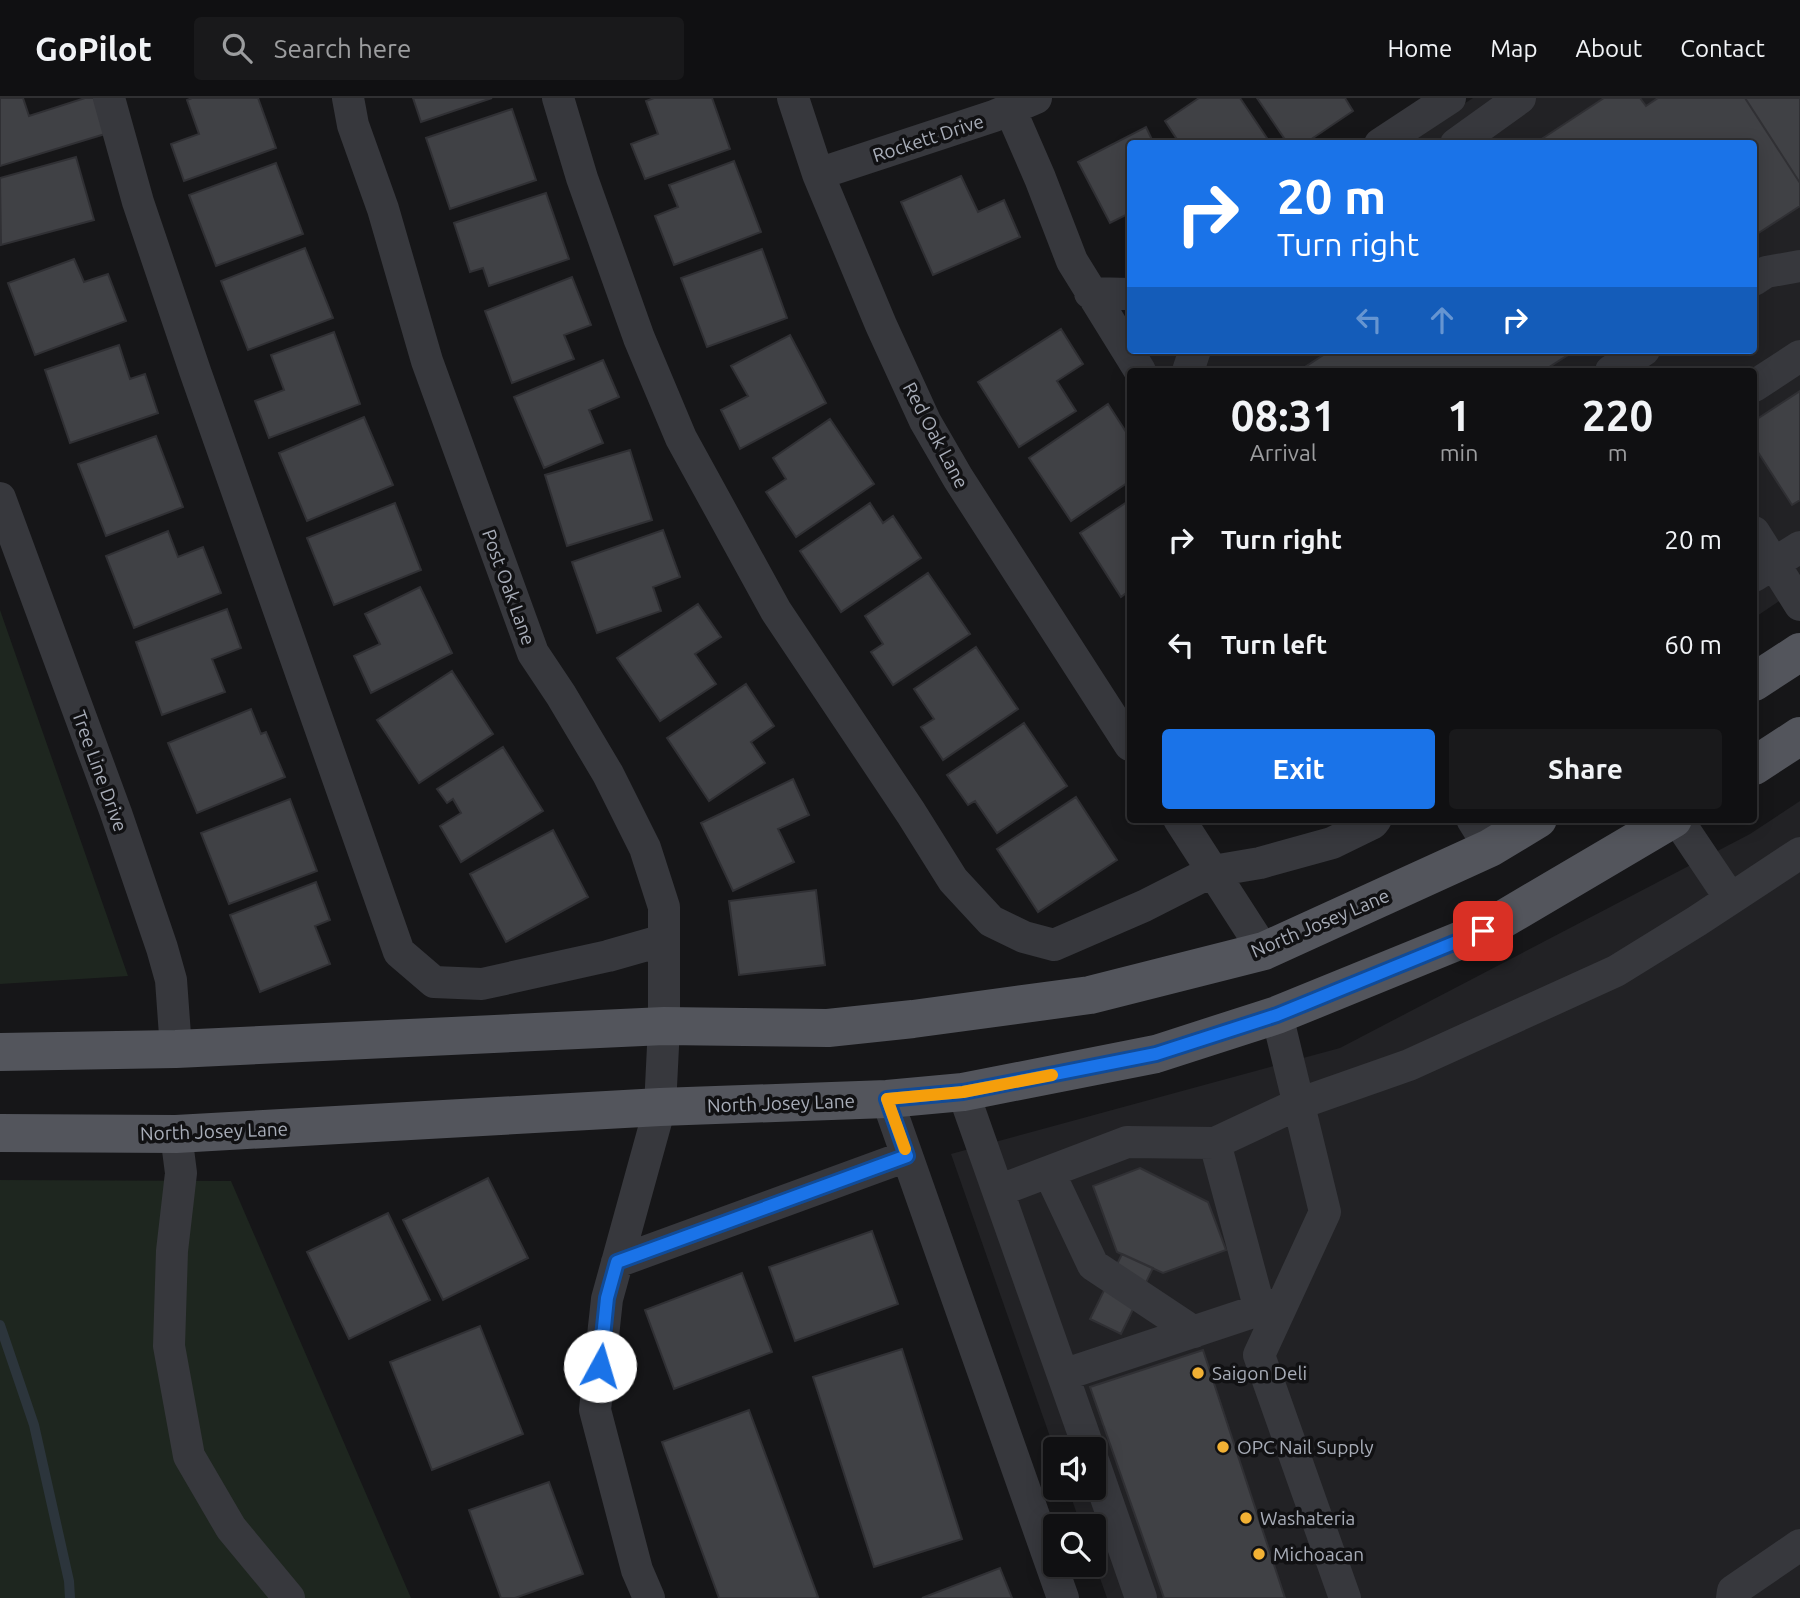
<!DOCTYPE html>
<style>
body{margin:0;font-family:Ubuntu,sans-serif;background:#19191b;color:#f1f3f6;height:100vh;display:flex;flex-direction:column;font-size:26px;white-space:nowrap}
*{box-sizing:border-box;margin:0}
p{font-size:23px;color:#9c9d9f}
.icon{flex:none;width:38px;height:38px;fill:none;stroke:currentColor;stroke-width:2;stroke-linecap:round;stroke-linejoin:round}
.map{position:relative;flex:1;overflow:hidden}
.sheet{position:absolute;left:1127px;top:270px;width:630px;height:455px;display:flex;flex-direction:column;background:#101012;border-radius:7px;box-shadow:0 4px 18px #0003,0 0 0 2px #303032}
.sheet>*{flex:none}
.banner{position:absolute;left:1127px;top:42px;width:630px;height:214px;border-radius:7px;box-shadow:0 4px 18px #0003,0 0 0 2px #303032;background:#1a73e8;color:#fff;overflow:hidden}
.tools{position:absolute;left:1043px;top:1339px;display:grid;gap:14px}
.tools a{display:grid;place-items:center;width:63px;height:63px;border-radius:7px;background:#101012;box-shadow:0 4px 18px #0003,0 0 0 2px #303032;font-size:35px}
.pin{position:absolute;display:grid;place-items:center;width:60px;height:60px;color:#fff;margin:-30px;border-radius:14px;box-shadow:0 4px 10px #0006}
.me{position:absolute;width:77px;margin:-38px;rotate:6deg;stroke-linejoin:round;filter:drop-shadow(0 0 5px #0008)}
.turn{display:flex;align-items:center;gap:24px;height:147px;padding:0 35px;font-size:32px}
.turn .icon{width:91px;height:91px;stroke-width:2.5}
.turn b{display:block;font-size:49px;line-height:60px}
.lanes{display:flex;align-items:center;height:66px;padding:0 35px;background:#0003;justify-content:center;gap:35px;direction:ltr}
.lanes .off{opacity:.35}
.eta{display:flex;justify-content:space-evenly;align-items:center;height:119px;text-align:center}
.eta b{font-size:42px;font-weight:600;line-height:49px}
.cta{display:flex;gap:14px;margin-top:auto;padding:14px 35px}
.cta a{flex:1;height:80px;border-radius:7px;background:#1a73e8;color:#fff;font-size:28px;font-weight:600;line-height:80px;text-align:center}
.cta a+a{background:#19191b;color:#f1f3f6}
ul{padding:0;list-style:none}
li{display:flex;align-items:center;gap:21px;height:105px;padding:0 35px}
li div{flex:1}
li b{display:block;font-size:26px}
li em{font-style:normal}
header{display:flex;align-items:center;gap:42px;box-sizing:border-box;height:98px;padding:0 35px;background:#101012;border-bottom:2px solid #303032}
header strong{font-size:33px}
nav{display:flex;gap:38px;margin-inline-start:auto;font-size:24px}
.search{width:490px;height:63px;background:#19191b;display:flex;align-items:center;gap:18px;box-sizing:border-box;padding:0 24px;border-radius:7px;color:#9c9d9f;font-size:26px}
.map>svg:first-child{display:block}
.built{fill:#222225}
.green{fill:#1e261f}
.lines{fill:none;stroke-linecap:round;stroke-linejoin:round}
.stream{stroke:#2c353c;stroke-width:10}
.building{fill:#404145;stroke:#303034;stroke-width:2}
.minor{stroke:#37383d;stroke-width:32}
.major{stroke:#53555c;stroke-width:38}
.route-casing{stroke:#114b97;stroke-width:18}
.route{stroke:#1a73e8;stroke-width:12}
.slow{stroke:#f59e0b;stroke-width:12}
.poi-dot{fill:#f2b134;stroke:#111113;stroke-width:2.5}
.labels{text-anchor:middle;stroke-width:7;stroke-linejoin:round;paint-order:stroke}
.street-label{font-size:19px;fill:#a8adb8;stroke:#111113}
.poi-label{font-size:19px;fill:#a8adb8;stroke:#111113;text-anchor:start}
</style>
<header>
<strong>GoPilot</strong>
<div class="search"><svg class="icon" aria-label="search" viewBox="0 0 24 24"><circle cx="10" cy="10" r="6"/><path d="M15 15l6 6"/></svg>Search here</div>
<nav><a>Home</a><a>Map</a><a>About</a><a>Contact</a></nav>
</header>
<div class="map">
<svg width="1800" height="1500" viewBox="0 0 1800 1500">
<rect width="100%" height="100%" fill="#161618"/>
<!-- built -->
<path class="built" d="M1473,0H1800V489L1754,520V273H1156L1142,252H1754V46L1403,45Z
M1800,703V1500H1107L1094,1463V1428H1081L1068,1390H1094V1351H1055V1353L951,1056L1340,950L1750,736Z"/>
<!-- green -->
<path class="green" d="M0,512L128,878L0,886Z
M0,1082L231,1083L411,1500H0Z"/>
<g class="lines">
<!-- stream -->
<path class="stream" d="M0,1227L34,1327L69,1483L70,1500"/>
</g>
<!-- building -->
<path class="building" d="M0,0H23L29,18L85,0H94L105,36L0,68Z
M192,0H258L276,50L184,83L171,46L199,36L187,2Z
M413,0H492L421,24Z
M654,0H712L730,51L645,81L631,46L658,36L646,3Z
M1199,0H1240L1271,46H1180L1165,23Z
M1257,0H1345L1353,13L1304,46H1288Z
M1604,0H1640L1646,8L1658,0H1745L1800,85V108L1754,138V46H1534Z
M1745,0H1800V85Z
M512,11L536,82L450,111L426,40Z
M1146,29L1154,46H1130V115L1110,125L1078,64Z
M76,59L94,122L1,147L0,80Z
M734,63L761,134L674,167L655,118L678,109L669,87Z
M276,65L303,136L216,168L189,97Z
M961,78L978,114L1004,102L1020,139L933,177L901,104Z
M546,95L569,161L489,188L483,170L470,174L454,125Z
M305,150L333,220L248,252L221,183Z
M762,151L787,220L707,249L681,180Z
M74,161L84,184L108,176L126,223L35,257L8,185Z
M572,179L591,227L564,237L574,261L512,285L485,213Z
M1061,231L1083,266L1057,283L1076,313L1019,349L978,284Z
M334,234L360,306L269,340L255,303L284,292L271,257Z
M790,237L826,305L740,351L721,312L748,298L731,268Z
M119,247L130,281L145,276L158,315L70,345L45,272Z
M1331,252H1570L1571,255L1543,273H1304L1302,271Z
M603,262L619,299L589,312L603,345L544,370L514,299Z
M1800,293V402L1792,407L1754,348V323Z
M1108,306L1130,340V383L1071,423L1029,360Z
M364,319L393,387L307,423L279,355Z
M830,321L874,386L796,439L766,394L786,381L773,360Z
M156,338L183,409L106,438L78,366Z
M630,352L652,422L567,448L545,377Z
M1130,402V492L1121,499L1080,435Z
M395,405L421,472L334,507L307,440Z
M870,405L883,425L893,418L921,460L841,514L800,453Z
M663,432L680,479L653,489L661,513L597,535L572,464Z
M168,433L178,459L203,449L221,495L134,530L106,458Z
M928,475L970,536L893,587L871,554L883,546L865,518Z
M420,489L452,555L371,595L354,558L380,546L365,516Z
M698,506L721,539L695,556L716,586L660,623L617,560Z
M227,511L241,550L212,561L225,594L162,617L136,544Z
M976,549L1018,611L943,662L921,629L934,621L914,591Z
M452,573L493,636L419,685L377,622Z
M746,586L774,628L751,644L765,665L709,703L667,640Z
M251,611L261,636L266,634L285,679L197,715L168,645Z
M1024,625L1067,688L997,735L975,703L968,707L947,677Z
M503,649L543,713L461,764L440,728L461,715L453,701L447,705L437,691Z
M793,681L809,717L778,731L794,764L733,793L701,725Z
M1076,699L1117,762L1038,814L997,751Z
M290,701L317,773L229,806L201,735Z
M553,732L588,799L506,844L470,776Z
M316,784L330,822L315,828L330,866L260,894L230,817Z
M816,792L825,867L739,877L729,803Z
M1140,1070L1208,1104L1226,1152L1163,1175L1117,1154L1093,1088Z
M488,1080L528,1160L443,1202L403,1122Z
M388,1115L430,1202L349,1241L307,1154Z
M872,1133L898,1206L795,1243L769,1169Z
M1122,1156L1153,1170L1121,1236L1090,1221Z
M742,1175L772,1254L674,1291L645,1212Z
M480,1228L523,1336L432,1372L390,1264Z
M902,1251L962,1441L874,1469L813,1279Z
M1203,1252L1285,1500H1164L1090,1289Z
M749,1312L818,1499L815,1500H719L662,1344Z
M549,1384L583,1476L515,1500H501L469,1412Z
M1000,1470L1012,1500H922Z"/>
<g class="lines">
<!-- minor -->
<path class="minor" d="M109,0L138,104L195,273L399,854L434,884L482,886L608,858L664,842
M348,0L353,27L383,111L427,263L533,555L561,597L608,676L645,750L664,809V928L660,1009L607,1201L595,1312L637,1472L649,1500
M558,0L582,80L639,240L681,340L776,513L911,715L953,782L991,823L1024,839L1054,847L1144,808L1213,773L1260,765L1332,745L1373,725L1376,721
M793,0L818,76L881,227L925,323L958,380L1130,647
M1010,11L1040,80L1072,163L1140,273
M1380,46L1450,0
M1456,46L1520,0
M818,76L994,18L1036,0
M1754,182L1766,174L1800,168
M1090,195L1130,196
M1188,273L1195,252
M1611,273L1644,252
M1754,288L1800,258
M0,400L116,715L162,850L171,882L176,951
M1754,434L1800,507
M1754,478L1800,449
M1179,721L1264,853
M1472,721L1490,750
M1677,721L1730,800
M1277,917L1325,1114L1259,1257L1345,1500
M963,994L1089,1351
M887,1001L1063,1500
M176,1036L181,1075L172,1153L169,1248L189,1358L231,1430L289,1500
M1215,1045L1260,1212
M1049,1074L1093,1167L1194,1234
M998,1093L1127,1044L1215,1045L1298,1006L1409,967L1616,873L1697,823L1800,755
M617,1164L907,1058
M1063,1277L1283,1204
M1094,1365L1141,1500
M1732,1500L1733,1493L1800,1447"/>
<!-- major -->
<path class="major" d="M1754,584L1800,554
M1754,668L1800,638
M0,954L176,951L664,928L828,930L913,921L1090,897L1264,853L1490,750L1538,721
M0,1035L176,1036L660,1009L887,1001L963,994L1156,956L1277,917L1483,833L1673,721"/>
</g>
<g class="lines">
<!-- route casing -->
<g class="route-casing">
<path id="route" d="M600,1268L607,1200L617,1164L907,1058L887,1001L963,994L1156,956L1277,917L1483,833"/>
</g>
<!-- route -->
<use href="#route" class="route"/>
<!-- slow -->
<path class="slow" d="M905,1051L887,1001L963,994L1052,977"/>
</g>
<!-- markers -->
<g class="poi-dot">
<circle cx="1198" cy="1275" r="7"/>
<circle cx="1223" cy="1349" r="7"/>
<circle cx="1246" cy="1420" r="7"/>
<circle cx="1259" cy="1456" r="7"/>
</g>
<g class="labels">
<!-- street labels -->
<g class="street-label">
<text transform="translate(928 40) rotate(-18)" y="7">Rockett Drive</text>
<text transform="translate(936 337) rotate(62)" y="7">Red Oak Lane</text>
<text transform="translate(509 489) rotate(70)" y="7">Post Oak Lane</text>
<text transform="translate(100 673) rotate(70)" y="7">Tree Line Drive</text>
<text transform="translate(1320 825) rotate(-23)" y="7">North Josey Lane</text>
<text transform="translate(781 1005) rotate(-2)" y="7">North Josey Lane</text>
<text transform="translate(214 1033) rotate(-2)" y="7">North Josey Lane</text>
</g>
<!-- poi labels -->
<g class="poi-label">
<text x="1212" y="1282">Saigon Deli</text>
<text x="1237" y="1356">OPC Nail Supply</text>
<text x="1260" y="1427">Washateria</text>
<text x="1273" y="1463">Michoacan</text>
</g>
</g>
</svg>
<div class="tools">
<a><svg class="icon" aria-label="sound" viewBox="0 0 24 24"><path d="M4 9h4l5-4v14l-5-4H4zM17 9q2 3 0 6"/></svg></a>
<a><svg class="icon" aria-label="search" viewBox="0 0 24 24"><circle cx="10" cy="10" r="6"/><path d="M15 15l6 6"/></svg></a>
</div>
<div class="pin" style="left:1483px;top:833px;background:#d93025"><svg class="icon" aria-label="arrive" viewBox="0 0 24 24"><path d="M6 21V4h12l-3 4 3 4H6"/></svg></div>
<svg class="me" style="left:600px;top:1268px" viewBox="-20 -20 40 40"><circle r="19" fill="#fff"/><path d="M0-13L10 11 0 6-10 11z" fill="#1a73e8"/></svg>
<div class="banner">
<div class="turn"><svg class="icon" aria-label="right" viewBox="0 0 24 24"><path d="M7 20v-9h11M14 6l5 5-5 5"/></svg><div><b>20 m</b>Turn right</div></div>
<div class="lanes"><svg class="icon off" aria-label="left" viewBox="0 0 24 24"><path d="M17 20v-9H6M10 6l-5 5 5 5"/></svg><svg class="icon off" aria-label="ahead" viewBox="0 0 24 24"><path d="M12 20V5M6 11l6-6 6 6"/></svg><svg class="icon" aria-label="right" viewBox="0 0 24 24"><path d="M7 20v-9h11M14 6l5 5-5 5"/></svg></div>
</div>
<section class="sheet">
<div class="eta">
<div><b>08:31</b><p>Arrival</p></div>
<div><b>1</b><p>min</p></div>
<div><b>220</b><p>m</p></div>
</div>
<ul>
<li><svg class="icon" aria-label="right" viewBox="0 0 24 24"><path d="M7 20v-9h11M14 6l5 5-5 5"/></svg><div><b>Turn right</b></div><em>20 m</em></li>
<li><svg class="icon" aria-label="left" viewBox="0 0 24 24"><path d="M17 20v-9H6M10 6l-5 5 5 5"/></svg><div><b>Turn left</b></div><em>60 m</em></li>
</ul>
<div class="cta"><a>Exit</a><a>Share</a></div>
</section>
</div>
